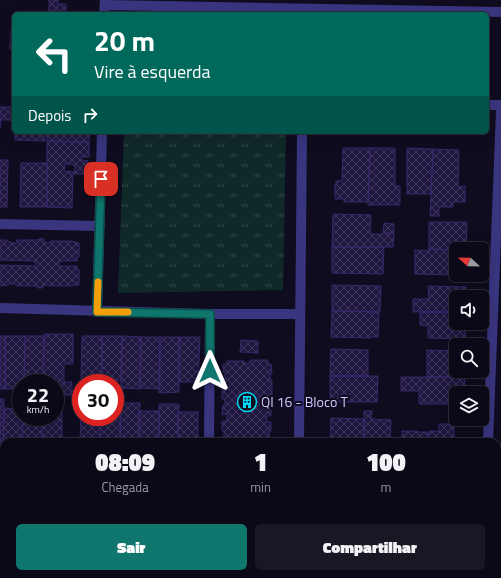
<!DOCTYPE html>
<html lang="pt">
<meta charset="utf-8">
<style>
body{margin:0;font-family:"Titillium Web",sans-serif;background:#191724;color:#f1f3f6;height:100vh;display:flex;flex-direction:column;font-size:15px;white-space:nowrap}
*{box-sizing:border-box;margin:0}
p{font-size:13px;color:#9a9aa1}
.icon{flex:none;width:22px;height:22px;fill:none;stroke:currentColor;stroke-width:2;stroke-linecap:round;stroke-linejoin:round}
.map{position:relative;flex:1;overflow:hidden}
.drawer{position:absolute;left:0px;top:438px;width:501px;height:140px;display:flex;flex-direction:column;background:#0b0917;border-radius:12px 12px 0 0;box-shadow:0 4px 16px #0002,0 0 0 1px #2b2a36}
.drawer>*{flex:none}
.top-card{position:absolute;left:12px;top:12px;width:477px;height:122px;border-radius:6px;box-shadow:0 4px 16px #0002,0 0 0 1px #2b2a36;background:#00695c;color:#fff;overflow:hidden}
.needle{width:26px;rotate:292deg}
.tools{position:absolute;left:449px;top:242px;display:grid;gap:8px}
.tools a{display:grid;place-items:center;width:40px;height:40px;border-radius:6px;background:#0b0917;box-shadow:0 4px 16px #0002,0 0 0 1px #2b2a36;font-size:20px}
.speed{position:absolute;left:12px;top:374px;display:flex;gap:8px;font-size:20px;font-weight:700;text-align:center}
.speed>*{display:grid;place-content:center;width:52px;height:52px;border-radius:50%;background:#0b0917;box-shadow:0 4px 16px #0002,0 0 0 1px #2b2a36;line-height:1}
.speed small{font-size:10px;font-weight:400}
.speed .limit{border:6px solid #d22;background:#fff;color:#111}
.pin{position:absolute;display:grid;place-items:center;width:34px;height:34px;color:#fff;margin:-17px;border-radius:8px;box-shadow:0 2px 6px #0006}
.me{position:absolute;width:44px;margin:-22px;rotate:0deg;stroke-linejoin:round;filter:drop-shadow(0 0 3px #0008)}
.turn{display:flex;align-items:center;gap:14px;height:84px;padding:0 16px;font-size:18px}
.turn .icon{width:52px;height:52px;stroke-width:2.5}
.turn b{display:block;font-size:28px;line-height:34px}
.then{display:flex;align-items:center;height:38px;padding:0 16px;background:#0003;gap:8px;font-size:15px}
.eta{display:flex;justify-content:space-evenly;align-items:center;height:68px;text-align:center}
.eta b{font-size:24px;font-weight:800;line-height:28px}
.action{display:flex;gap:8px;margin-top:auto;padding:8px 16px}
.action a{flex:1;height:46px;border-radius:6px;background:#0f766e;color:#fff;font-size:16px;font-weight:800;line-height:46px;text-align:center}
.action a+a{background:#191724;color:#f1f3f6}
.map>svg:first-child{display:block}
.park{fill:url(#park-tufts)}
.building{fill:url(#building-cross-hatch);stroke:#37296c}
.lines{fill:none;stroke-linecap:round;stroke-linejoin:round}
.street{stroke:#39357f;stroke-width:10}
.route-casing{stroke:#0a4d48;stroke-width:10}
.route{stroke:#0f766e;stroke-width:7}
.slow{stroke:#f59e0b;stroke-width:7}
.labels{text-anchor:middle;stroke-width:4;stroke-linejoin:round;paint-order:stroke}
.poi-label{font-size:14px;fill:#d0c9ff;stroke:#0f0c1f;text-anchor:start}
</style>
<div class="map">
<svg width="501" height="578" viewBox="0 0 501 578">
<defs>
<pattern id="park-tufts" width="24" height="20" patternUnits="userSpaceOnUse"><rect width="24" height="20" fill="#0f2928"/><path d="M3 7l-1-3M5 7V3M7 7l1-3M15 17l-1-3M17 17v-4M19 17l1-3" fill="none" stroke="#314748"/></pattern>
<pattern id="building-cross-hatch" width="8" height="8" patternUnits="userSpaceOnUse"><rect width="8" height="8" fill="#201740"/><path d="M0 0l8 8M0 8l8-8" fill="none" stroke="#3f375d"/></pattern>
</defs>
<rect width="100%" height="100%" fill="#0f0c1f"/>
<!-- park -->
<path class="park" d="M124,132H286L283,290L118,293Z"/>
<!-- building -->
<path class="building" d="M49,0H58V4H66V12H49Z
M11,29L14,30V43H11Z
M10,43H14V49H10Z
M0,107H12V120H1L0,128Z
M15,132H90L89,142L47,141V136H44L45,141L15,140Z
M47,141L89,142V157H81V160L88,161V174H74L75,167L72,164H65L64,171L73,172L72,208L47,207Z
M343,148H370L368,202H344V199H335V184H336V181H342Z
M370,148H395V186H400V205H368Z
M407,148L433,149L431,194H407Z
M433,149L459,150L458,187L465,186V202H453V207H439V216H430Z
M0,160H8L7,207H0Z
M21,163H47V207H20Z
M333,214L371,215L370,234H394L393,247H332Z
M429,222H467L466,249H456V250L429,249Z
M384,223L394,224V233H383Z
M43,238L45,241V243H49L50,241H72L75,242L79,243V257H77V261H60L59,266H77V270H79V285H74L73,286H49L48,285H45L42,288H38L37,286H17L15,284H9V285L0,286V265L35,266V261L0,260V240H6L12,243H16L17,240H37Z
M332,247H384L383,274L332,273Z
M429,249L456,250V275L415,274V250L429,251Z
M332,285L381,286L380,312L332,311Z
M428,286L466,287V297H456V312H413V299H429Z
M332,311L379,312L378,337H371V338L331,337Z
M420,312H456V323H466L465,339L428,338V326L420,325Z
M44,334H73V364H64V382H72V395H55V383H43Z
M0,336H5V389H0Z
M5,336H25L24,383H21V389H5Z
M25,336H44L43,380H24Z
M82,336H102V383H83V382H81Z
M102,336H122L121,381H102Z
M122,336L141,337L140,389L121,388Z
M141,337H160V389L140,388Z
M160,337H179V392L159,393Z
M179,337H200L198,382H179Z
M241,340L258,341V353L240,352Z
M331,349L368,350V376H330Z
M427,350L456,351V371H465V377H427Z
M250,360H268V364H271L272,374H270V380H272V399H269V406H271V416H267V422H271V431H269V438H271V442H222V437H224V431H222V421H227V414L222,415L223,405H225V399H222V380H225V372H223V364H227V361H244V363H250Z
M330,376H378L377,402H330Z
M401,377H465L464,393H456V404H419V391H401Z
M0,399H4L3,452H0Z
M115,400L121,401L120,442H100L101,417H115Z
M120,403H140L139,442H120Z
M159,404H179L178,442H159Z
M4,408L21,409V417H23L22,442H4V452H3Z
M55,408L62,409V442H42V417H55Z
M81,409V417H101L100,442H80Z
M139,411H159V442H139Z
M364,411H372L371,419L391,420L390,442H364Z
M178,412H198V442H178Z
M23,417H42V442H22Z
M331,418L364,419V442H338V441H330Z
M439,424H454V438H455V442H428L429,431H439Z
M402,431H417V432H427L428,442H402Z
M0,478H3L2,531H0Z
M3,478H4V522H2Z
M2,541H4V574H20V578H1Z
M497,547V551H501V578H330V574H497Z
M0,550H2L1,578H0Z
M20,574H40V578H20Z
M40,574H60V578H40Z
M78,574H98V578H78Z
M98,574H118V578H98Z
M118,574H137V578H118Z
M137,574H157V578H137Z
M157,574H176V578H157Z
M176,574H196V578H176Z
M222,574H267V578H222Z"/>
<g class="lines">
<!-- street -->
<path class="street" d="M105,5L501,12
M104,14L105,0
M487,105H501
M0,224L100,226
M0,308L210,314H299
M97,312L102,132
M209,442L210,314
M299,442L302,132
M488,442L501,111
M0,466H4
M497,519H501
M209,574V578
M299,574V578"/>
</g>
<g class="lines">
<!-- route casing -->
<g class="route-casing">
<path id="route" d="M101,179L97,312L210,314V371"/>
</g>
<!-- route -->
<use href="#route" class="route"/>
<!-- slow -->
<path class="slow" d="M98,282L97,312H128"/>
</g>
<!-- icons -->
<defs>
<g id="building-ring" transform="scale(1)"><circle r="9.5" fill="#0f0c1f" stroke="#00d9f4" stroke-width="1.5"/><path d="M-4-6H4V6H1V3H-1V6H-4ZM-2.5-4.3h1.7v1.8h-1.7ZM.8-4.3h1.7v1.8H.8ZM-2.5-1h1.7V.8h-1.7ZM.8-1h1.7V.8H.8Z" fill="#00d9f4"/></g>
</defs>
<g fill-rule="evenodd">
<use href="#building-ring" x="247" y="402"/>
</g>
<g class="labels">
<!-- poi labels -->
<g class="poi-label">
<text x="261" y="407">QI 16 - Bloco T</text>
</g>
</g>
</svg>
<div class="tools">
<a><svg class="needle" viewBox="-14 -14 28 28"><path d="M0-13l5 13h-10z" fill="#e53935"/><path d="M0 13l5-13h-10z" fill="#9a9aa1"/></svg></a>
<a><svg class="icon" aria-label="sound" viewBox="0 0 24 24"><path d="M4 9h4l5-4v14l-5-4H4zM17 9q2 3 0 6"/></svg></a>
<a><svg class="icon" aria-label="search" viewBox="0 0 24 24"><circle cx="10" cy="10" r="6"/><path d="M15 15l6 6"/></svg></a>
<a><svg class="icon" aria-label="layers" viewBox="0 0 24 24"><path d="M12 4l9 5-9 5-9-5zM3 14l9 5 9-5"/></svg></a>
</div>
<div class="speed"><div>22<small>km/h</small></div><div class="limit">30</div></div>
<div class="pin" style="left:101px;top:179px;background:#d93025"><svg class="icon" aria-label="arrive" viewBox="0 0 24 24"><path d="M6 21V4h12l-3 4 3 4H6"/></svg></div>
<svg class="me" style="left:210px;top:371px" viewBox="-20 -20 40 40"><path d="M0-17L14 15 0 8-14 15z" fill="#0f766e" stroke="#fff" stroke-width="4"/></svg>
<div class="top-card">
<div class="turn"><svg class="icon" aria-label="left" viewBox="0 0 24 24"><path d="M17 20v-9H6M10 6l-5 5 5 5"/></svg><div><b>20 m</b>Vire à esquerda</div></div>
<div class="then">Depois<svg class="icon" aria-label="right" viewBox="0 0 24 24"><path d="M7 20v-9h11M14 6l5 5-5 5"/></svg></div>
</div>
<section class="drawer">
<div class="eta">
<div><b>08:09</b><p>Chegada</p></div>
<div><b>1</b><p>min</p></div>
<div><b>100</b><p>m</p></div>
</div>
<div class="action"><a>Sair</a><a>Compartilhar</a></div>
</section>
</div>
